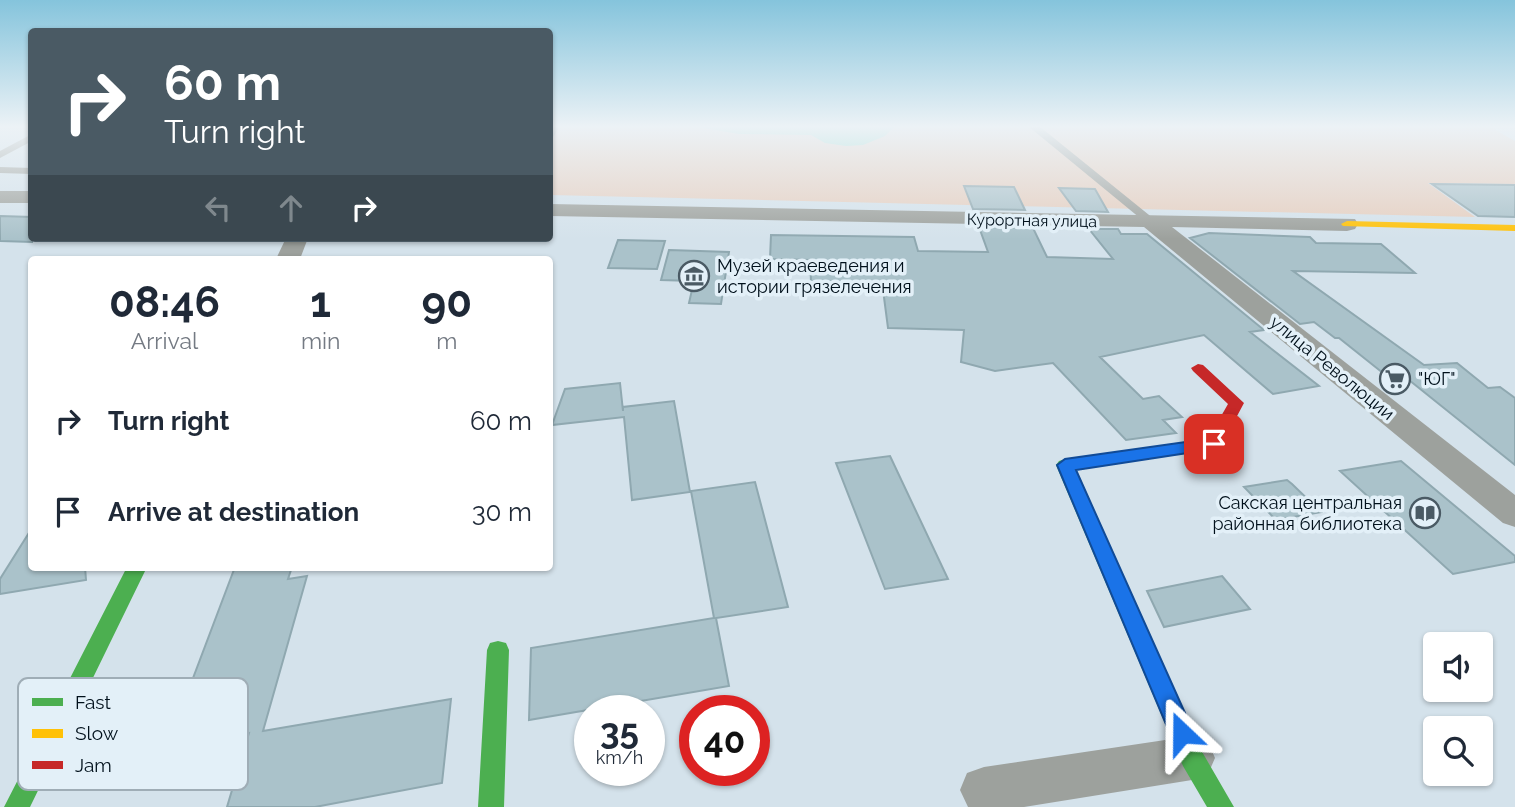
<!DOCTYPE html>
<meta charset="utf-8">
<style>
body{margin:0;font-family:Raleway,sans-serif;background:#f2f2f3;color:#1f2937;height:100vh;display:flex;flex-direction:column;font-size:26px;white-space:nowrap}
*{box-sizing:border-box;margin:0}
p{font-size:23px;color:#747a83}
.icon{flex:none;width:38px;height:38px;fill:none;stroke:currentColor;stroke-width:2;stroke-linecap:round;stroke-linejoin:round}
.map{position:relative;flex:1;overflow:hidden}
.sheet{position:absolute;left:28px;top:256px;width:525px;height:315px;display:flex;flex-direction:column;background:#fff;border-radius:7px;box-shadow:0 2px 5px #0004}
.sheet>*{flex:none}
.hud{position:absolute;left:28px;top:28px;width:525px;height:214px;border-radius:7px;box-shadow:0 2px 5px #0004;background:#4a5a64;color:#fff;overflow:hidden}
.tools{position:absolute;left:1423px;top:632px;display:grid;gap:14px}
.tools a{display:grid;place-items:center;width:70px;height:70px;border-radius:7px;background:#fff;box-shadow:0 2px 5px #0004;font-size:35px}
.speed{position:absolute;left:574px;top:695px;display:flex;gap:14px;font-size:35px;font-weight:700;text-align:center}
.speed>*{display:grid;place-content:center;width:91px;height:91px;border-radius:50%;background:#fff;box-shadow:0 2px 5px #0004;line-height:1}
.speed small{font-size:18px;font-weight:400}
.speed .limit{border:10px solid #d22;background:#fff;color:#111}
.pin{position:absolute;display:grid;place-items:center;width:60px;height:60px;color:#fff;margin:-30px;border-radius:14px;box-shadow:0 4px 10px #0006}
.me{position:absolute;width:77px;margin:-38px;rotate:337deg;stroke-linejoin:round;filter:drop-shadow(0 0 5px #0008)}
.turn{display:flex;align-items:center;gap:24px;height:147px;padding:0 21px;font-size:32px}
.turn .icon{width:91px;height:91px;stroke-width:2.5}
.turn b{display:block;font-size:49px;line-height:60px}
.lanes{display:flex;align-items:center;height:66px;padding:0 21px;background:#0003;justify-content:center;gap:35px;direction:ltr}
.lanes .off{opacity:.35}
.eta{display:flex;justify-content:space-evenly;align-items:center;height:119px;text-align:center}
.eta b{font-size:42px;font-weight:700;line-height:49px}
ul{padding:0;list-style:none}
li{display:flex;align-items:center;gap:21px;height:91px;padding:0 21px}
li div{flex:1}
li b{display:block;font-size:26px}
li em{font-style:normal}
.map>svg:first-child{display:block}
.green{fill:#e6cfc0}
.water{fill:#91dbcb}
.building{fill:#aac2ca;stroke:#8fa8b0;stroke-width:2}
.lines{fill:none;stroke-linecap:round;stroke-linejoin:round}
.lane{fill:#9da19d;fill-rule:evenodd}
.street{fill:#9da19d;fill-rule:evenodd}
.fast{fill:#4caf50;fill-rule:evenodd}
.slow{fill:#ffc107;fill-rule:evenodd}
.jam{fill:#c62828;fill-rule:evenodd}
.route{fill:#1a73e8;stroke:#114b97;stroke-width:2}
.labels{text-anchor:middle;stroke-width:7;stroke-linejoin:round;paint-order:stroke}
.far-street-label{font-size:16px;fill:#00101b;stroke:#e3f0f8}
.poi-label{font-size:18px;fill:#00101b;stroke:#e3f0f8;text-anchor:start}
.street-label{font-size:18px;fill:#00101b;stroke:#e3f0f8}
.key{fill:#e3f0f8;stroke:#9fadb6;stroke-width:2}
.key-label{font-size:19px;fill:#00101b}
</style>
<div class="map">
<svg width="1515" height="807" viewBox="0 0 1515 807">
<rect width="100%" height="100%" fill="#d4e2eb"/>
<!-- green -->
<path class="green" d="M550,126H1488L1515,141V184L1428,183L1475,217L550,195Z"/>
<!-- water -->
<path class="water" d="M692,126H895L885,136L863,145L846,146L825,143L811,135L739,134Z"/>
<!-- building -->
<path class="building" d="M1432,184L1515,185V217L1478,216Z
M964,186L1014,187L1025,210L973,209Z
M1059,188L1095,189L1108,212L1076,211Z
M0,216L32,217V242L0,241Z
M979,227L1033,228L1047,257L1113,259L1089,229H1118L1121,234H1147L1264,330L1250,332L1319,386L1273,394L1204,335L1100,357L1143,399L1159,396L1182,417L1163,420L1176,433L1126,440L1053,363L995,371L961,362L964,330L888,328L882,282L811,281L810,260L770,259L771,235L914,237L918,251L988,252Z
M1209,233L1310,237L1316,243L1381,244L1415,273L1293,271L1424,365L1457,363L1488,388L1500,387L1515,398V465L1409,380L1393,381L1339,338H1335L1314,322L1300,324L1190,238Z
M618,240L665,241L657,269L608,268Z
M669,250L729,252L721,304L689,303L694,281L661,280Z
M620,383L623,411V407L674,401L690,492L632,500L624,417L552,425L565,389Z
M890,456L948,579L885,589L836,463Z
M1401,461L1515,556V562L1453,574L1340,471Z
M1287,480L1292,484L1321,512L1276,520L1244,487Z
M755,482L788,607L716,618L729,686L529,720L531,648L714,618L691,491Z
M32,528V567H85L86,580L0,594V579Z
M235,567H292L288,579L307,576L263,731L451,699L442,783L315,807H227L249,733L167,747Z
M1222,576L1250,609L1164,627L1147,591Z"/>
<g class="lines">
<!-- lane -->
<path class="lane" d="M550,126H560L553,137L550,138Z
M1028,126H1039L1154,219V223H1146Z
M32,134V141L0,158V151Z
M0,167L32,168V174L0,173Z"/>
<!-- street -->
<path class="street" d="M0,191H32V203H0Z
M550,204L1355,219L1358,224L1355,229L1347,231L1172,227L1515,495V527L1503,523L1144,227L550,216Z
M286,238H308L300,259H276Z
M1192,736L1208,742L1215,758L1208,774L1192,780L1024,807H968L960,790L967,773L984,767Z"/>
<!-- fast -->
<path class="fast" d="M1128,450L1134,452L1136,456L1134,460L1076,469L1201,750L1234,807H1207L1183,766L1056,465L1059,461L1065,459Z
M127,567H147L30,807H4Z
M498,641L506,643L509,650L504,807H478L487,650L490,643Z"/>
<!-- slow -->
<path class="slow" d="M1347,221L1515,225V231L1343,226L1341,224Z"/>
<!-- jam -->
<path class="jam" d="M1198,364L1203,365L1244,403L1220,448L1128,462L1122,460L1120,456L1122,452L1128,450L1208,439L1228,404L1193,371L1191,368Z"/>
</g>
<!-- sky -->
<linearGradient id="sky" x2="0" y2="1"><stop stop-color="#85c4dc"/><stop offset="0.53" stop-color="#ecf2f6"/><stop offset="1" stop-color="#ecf2f6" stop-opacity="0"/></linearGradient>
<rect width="1515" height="239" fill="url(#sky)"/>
<!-- route -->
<path class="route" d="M1214,438L1220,440L1223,444L1220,448L1076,470L1194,733L1190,741L1182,744L1173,741L1057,465L1065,459Z"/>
<!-- icons -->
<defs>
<g id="museum-ring" transform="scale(1.575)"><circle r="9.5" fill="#e3f0f8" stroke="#4a5a64" stroke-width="1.5"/><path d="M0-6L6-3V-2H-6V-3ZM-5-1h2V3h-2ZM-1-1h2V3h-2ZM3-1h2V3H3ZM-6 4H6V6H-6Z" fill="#4a5a64"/></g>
<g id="supermarket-ring" transform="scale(1.575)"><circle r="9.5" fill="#e3f0f8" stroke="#4a5a64" stroke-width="1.5"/><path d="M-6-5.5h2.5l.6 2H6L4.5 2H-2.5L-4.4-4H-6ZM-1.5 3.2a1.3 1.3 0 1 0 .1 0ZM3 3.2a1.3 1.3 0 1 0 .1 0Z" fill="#4a5a64"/></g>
<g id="library-ring" transform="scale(1.575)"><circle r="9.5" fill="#e3f0f8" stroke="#4a5a64" stroke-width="1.5"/><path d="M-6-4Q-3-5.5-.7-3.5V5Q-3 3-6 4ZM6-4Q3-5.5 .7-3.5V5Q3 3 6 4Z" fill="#4a5a64"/></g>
</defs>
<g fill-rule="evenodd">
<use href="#museum-ring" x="694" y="276"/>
<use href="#supermarket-ring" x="1395" y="379"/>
<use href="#library-ring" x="1425" y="513"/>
</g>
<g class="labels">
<!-- far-street labels -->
<g class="far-street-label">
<text transform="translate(1032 220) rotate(1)" y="6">Курортная улица</text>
</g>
<!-- poi labels -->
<g class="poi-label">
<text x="717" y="272">Музей краеведения и<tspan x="717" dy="21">истории грязелечения</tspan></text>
<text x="1418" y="385">"ЮГ"</text>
<text x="1402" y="509" text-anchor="end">Сакская центральная<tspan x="1402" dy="21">районная библиотека</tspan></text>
</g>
<!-- street labels -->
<g class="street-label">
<text transform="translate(1332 368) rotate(39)" y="6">улица Революции</text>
</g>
</g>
<!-- legend -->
<rect x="18" y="678" width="230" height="112" rx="10" class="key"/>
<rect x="32" y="698" width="31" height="8" fill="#4caf50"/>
<rect x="32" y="729" width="31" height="9" fill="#ffc107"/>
<rect x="32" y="761" width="31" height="8" fill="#c62828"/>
<g class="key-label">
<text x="75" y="709">Fast</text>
<text x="75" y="740">Slow</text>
<text x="75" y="772">Jam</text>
</g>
</svg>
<div class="tools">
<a><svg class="icon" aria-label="sound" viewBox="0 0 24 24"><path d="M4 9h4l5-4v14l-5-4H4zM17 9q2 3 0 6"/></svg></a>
<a><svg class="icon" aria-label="search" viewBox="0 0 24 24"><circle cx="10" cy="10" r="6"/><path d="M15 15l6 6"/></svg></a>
</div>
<div class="speed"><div>35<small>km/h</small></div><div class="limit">40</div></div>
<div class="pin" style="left:1214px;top:444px;background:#d93025"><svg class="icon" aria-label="arrive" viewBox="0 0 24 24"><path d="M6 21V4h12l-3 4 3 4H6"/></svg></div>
<svg class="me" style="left:1182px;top:733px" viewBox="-20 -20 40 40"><path d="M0-17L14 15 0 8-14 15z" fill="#1a73e8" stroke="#fff" stroke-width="4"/></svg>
<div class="hud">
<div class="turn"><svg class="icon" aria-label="right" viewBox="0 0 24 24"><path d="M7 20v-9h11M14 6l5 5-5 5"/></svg><div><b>60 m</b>Turn right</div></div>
<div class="lanes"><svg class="icon off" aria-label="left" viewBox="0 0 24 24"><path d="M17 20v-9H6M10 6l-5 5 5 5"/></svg><svg class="icon off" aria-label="ahead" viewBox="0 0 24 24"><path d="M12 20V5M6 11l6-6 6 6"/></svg><svg class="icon" aria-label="right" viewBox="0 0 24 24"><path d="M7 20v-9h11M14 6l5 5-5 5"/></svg></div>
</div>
<section class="sheet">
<div class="eta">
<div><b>08:46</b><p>Arrival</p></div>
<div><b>1</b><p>min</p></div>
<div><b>90</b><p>m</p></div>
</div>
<ul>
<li><svg class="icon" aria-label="right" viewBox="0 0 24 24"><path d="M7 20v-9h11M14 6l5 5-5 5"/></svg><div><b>Turn right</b></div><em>60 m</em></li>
<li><svg class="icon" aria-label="arrive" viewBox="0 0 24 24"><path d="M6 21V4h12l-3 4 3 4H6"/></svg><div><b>Arrive at destination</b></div><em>30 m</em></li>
</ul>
</section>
</div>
